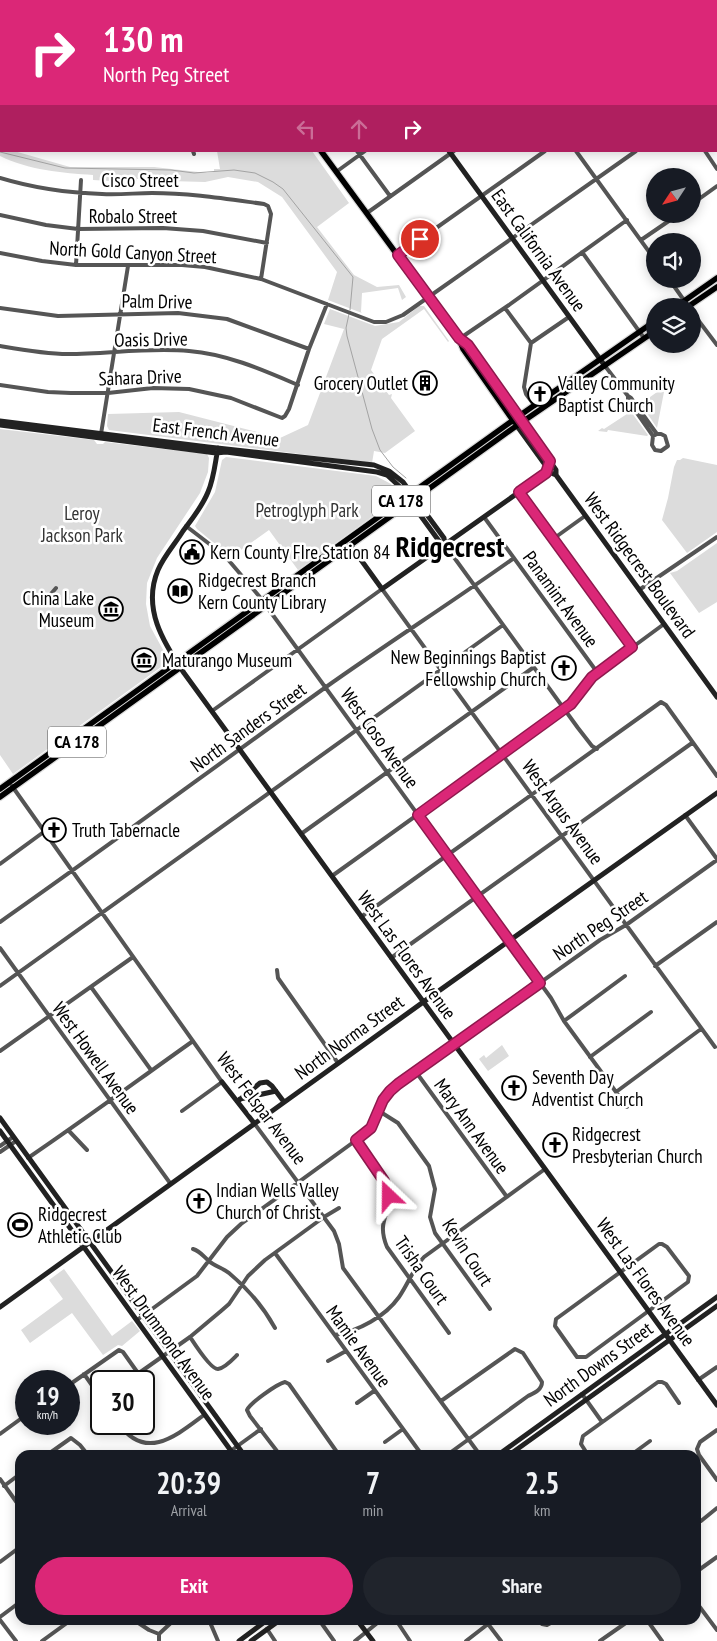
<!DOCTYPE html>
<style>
body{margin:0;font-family:"PT Sans Narrow",sans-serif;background:#20242c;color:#f1f3f6;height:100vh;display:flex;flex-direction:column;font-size:19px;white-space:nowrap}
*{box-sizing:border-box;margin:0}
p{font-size:16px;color:#9ea1a6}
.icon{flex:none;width:28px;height:28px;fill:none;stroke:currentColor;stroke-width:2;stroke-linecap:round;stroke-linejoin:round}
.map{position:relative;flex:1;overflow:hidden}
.sheet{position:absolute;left:15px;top:1450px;width:686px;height:175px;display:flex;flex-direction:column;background:#171b24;border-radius:15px;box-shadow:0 2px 12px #0003}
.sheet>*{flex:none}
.top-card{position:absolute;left:0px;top:0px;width:718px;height:152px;box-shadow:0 2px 12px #0003;background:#db2777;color:#fff;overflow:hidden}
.needle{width:32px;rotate:234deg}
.buttons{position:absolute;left:646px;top:168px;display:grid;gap:10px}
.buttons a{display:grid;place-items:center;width:55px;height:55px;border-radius:50%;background:#171b24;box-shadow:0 2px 12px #0003;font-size:25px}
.speed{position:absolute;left:15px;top:1370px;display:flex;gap:10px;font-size:25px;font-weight:700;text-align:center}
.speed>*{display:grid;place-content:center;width:65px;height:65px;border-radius:50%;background:#171b24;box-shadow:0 2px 12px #0003;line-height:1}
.speed small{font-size:12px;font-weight:400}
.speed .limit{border:2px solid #111;border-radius:8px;background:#fff;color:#111}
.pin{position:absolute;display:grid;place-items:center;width:42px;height:42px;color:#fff;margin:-21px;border:2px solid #fff;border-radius:50%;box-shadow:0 1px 5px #0007}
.me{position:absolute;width:55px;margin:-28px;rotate:337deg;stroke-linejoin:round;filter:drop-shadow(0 0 4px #0008)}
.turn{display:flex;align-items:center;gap:18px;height:105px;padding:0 20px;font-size:22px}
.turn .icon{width:65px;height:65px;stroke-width:2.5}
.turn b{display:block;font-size:35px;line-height:42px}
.lanes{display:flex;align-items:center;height:48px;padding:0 20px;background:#0003;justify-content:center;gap:25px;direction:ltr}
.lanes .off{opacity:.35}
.eta{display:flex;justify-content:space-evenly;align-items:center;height:85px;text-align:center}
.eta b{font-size:30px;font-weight:800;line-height:35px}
.cta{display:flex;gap:10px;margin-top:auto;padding:10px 20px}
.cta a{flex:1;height:58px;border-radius:30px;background:#db2777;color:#fff;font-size:20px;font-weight:800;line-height:58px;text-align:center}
.cta a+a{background:#20242c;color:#f1f3f6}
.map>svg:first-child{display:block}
.green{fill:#dcdcdc}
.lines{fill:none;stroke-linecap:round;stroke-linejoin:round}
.stream{stroke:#a3a3a3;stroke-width:1}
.primary-casing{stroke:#dbdbdb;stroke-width:8}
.street{stroke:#555;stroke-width:4}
.secondary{stroke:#222;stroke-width:5}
.primary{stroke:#000;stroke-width:5.5}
.route-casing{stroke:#8e194d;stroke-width:12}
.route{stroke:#db2777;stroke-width:9}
.labels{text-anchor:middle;stroke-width:5;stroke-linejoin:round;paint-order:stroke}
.shield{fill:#fff;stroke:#4c4c4c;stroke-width:1}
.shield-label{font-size:18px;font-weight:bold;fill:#000}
.street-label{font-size:19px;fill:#000;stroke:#fff}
.poi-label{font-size:19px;fill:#000;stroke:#fff;text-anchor:start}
.park-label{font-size:19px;fill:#333;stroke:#fff}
.town-label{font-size:29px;font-weight:bold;fill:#000;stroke:#fff}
</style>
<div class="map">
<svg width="717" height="1641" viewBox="0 0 717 1641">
<rect width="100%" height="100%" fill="#fff"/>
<!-- green -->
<path class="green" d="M0,148L1,151H14L70,167H154L207,173L214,172V169H220L217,151H312L349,203L317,227L354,275L377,287L399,285L406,297L402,300L398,288L362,293L361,312L362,313L328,300L337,272L282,197L258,182L228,177L205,182L169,181L168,179L165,178L164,180H156L155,182L150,183L149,179H137V181L133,182V178H121V176H110V181L93,180V175C63,173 28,170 0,156Z
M419,306H424L449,341L448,342L424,309L382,339L371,370L389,395L392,394L391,398L415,431L385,453L374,451L372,463L109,430L107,426L108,414L179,412L280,438L308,425L344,329L324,324L330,309L375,326L399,322Z
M667,385L666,392H664L657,428L639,401L641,400L643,402Z
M629,409L648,435L647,436L608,430L607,432L598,431L602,428L604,429L627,414L626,411Z
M0,429L94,440L97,444H103L105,442L207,454L209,458L208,472L200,493L157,558L147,583L146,604L150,626L168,659V662L13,774L0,755Z
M226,457L376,476L391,484L399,495L398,498L298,570L269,530L231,557L197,529L195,526L215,492L222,460Z
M683,458L717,465V532L687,553L662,520L668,498L674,467L677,460H680Z
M717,543V602L699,613L670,573L677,571Z
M502,1045L509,1056L488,1071L479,1059L484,1055L486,1058Z
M64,1269L112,1336L132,1321L140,1331L122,1346L118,1345L103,1355L72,1313L30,1343L21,1330L63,1299L49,1280Z"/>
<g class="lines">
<!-- stream -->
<path class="stream" d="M0,152L65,168L171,170L194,173L234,170L255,173L273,182L283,189L353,277L350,310
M349,314L346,328L347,336L372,429L380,450L393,467L406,478"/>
<!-- primary casing -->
<g class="primary-casing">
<path id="primary" d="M213,0L214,1
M321,151L459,339L463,349L514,422
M677,306L717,278
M689,306L717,287
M459,339L468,345L520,418
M0,789L519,416L655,321
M0,797L512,429L655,331"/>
</g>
<!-- street -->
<path class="street" d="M175,0L176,1
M247,0L248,1
M279,0L280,1
M339,0L340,1
M466,0L467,1
M595,0V1
M659,0L660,1
M15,1V0
M153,1L155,0
M577,1L579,0
M0,35L1,33
M0,62L1,63
M716,63H717
M0,122L1,123
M716,125H717
M193,151L194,154
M357,151L390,196
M576,151L655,260
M705,151L717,169
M336,172L365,151
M0,178C33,188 68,193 102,194C119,195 136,193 152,193C190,193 227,199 264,204L268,206L271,214L261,279
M692,204L717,186
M367,213L454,151
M0,215L46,225L78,229L163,228L203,231L267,243
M641,240L679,214
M582,252L644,338
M0,253L42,261L76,265H182L205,267L261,279L374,322H386L403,315L636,151
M398,255L545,151
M76,265L81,180
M669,279L688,306
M0,308L58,316L178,313L227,319L309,349
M505,308L531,343
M692,312L717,345
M459,339L509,305L627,220
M0,346C23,350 45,354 68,354C108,354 149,347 189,351C227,354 263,370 298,385
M605,366L628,396L631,398L654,430L657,434H661L665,436L668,446L661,451L655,450L652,445L653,436L657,434
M0,385L48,392L71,393H108L153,388L189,389L231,398L282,418L285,416L289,409L309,349L327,304
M628,396V400L653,436
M535,406L526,394L524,387L531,343L569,317
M101,434L128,266
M519,492L632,647
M484,517L597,672
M186,526L225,556L259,596L551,998L564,1021L627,1107
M553,539L585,516
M445,545L578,728L592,746L597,749
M639,590L717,537
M50,595L56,588
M212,711L382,589L715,1047
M12,786L222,1082L182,1111
M685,815L717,859
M301,834L534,667
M0,864L45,831
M332,876L565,709L571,704L592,677L664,624
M361,917L661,702L666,705L717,776
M0,922C110,845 217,765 326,687C388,643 452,602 514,558
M0,948L170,1183
M391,958L692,743
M655,966L717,922
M277,970L278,978L338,1063
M0,986L503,625
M91,987L151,1070
M564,1021L625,976
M0,1051L133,957
M590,1057L651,1012
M416,1072L507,1197
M616,1092L701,1029
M379,1111L398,1123L429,1166L435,1189L430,1217L435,1233L490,1309
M254,1123L334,1231L339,1244L343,1268L480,1455
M69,1131L87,1150
M356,1140C367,1156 386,1174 389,1194C391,1215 376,1220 387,1247L449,1333
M0,1146L13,1137
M0,1152L16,1141
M28,1158C84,1120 138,1080 193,1041
M659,1244H662L667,1247L689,1276L688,1282L586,1357H577L555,1326L556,1319Z
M193,1249C200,1251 203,1256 209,1261C214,1266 223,1268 229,1273C247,1288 264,1308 275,1328
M275,1253L422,1455
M137,1320L197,1276L227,1237L241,1224L366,1133C378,1120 380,1100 394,1087L600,940L626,925L717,860
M335,1335C358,1331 385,1317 399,1297C408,1284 413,1269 424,1257L545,1169
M190,1337C194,1343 211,1370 218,1369C225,1368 233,1359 237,1355
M328,1361L346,1351
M139,1373L190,1337L221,1311L229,1304L248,1276L265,1260L324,1217L339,1208
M84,1374L101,1398
M698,1380L717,1367
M69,1385L119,1350L123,1352L150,1390
M582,1394L602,1422
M441,1401L515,1349L523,1353L542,1382C542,1390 534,1393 528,1396L447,1455
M357,1403L374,1391
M119,1424C146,1462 177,1435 204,1415
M717,1430L700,1442L697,1449L699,1455L717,1480
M0,1434L26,1415
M385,1442L403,1429
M47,1455L71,1438L80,1445L88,1455
M225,1455L261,1429
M280,1455L250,1416L247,1410C250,1403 277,1384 285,1382L289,1384L339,1455
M588,1455L581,1444L583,1436L658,1382H662L666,1384L679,1403
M631,1455L650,1441
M0,1479L20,1507
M4,1486L20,1474
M696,1522L701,1521L717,1508
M0,1562L20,1547
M696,1572L717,1557
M696,1602L717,1630
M0,1617L20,1602
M0,1620L16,1641
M134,1620L149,1630L159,1634
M209,1620L218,1641
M396,1620L410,1641
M485,1620L501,1641
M539,1620L542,1624L547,1625L556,1620
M647,1620L662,1641
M322,1624L334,1641
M267,1629L275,1641
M42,1641L71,1620
M159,1641V1634L174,1620
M355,1641L381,1620
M466,1641L488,1624
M600,1641L630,1620"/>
<!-- secondary -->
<path class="secondary" d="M397,1L398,0
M449,151L605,366
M0,421L208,447L374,465L389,471L403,482L444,538L445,545
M523,422L556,470V475
M0,425L216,453L226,452L377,472L387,475L399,486L439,541L445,545
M517,426L551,473L556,475L717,697
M218,448C215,463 214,478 208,492C202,507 192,519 183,531C175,544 164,556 158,570C142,608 163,642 184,673L717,1405
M351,546L382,589L546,473L548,468
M222,1082L254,1123
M240,1099L276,1091
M238,1101L260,1083L267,1082L272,1086L284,1102
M0,1118L244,1455
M0,1131L234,1455
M0,1307C238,1134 477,963 717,793
M498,1455L717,1297
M509,1455L717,1306
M357,1620L373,1641
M239,1641L267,1620
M251,1641L280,1620"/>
<!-- primary -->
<use href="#primary" class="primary"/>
</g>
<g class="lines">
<!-- route casing -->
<g class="route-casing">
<path id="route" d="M389,1196L384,1181L356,1140L371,1128L383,1100L390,1091L398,1084L540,983L418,815L564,709L571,704L592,677L632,647L519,492L546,473L550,461L468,345L459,338L398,255L420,239"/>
</g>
<!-- route -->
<use href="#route" class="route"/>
</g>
<!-- icons -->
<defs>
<g id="building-ring" transform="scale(1.25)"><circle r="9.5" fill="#fff" stroke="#000" stroke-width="1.5"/><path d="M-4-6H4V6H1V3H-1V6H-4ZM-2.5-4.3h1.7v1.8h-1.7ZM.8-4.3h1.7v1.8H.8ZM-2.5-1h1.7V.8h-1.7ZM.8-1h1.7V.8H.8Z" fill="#000"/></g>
<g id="church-ring" transform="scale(1.25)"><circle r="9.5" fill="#fff" stroke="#000" stroke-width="1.5"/><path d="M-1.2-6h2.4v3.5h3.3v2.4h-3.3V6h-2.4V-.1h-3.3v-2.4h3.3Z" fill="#000"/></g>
<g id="civic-ring" transform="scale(1.25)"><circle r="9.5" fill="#fff" stroke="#000" stroke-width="1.5"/><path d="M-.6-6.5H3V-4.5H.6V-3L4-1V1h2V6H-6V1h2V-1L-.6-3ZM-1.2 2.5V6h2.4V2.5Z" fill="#000"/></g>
<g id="library-ring" transform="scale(1.25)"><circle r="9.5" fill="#fff" stroke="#000" stroke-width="1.5"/><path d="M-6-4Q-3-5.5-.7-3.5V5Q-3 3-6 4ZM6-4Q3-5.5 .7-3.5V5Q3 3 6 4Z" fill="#000"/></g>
<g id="museum-ring" transform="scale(1.25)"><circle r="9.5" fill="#fff" stroke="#000" stroke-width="1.5"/><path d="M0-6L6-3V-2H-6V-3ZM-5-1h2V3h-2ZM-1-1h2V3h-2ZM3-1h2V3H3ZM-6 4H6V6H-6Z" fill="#000"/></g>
<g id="stadium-ring" transform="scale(1.25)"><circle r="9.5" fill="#fff" stroke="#000" stroke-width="1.5"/><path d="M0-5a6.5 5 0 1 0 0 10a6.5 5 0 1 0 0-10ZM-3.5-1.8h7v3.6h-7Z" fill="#000"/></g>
</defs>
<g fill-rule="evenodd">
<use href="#building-ring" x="425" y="383"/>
<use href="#church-ring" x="540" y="394"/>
<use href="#civic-ring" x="192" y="552"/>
<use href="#library-ring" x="180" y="591"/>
<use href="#museum-ring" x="111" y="609"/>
<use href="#museum-ring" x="144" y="660"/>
<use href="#church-ring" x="564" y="668"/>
<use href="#church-ring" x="54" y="830"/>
<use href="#church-ring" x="514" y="1088"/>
<use href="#church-ring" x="555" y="1145"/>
<use href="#church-ring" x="199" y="1201"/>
<use href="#stadium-ring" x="20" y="1225"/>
</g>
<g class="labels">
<!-- shield labels -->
<g class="shield">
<rect x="372" y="485.5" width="58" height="31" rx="4"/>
<rect x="48" y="726.5" width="58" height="31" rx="4"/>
</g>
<g class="shield-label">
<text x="401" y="507">CA 178</text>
<text x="77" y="748">CA 178</text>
</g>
<!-- street labels -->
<g class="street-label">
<text x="140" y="187">Cisco Street</text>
<text x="133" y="223">Robalo Street</text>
<text transform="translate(539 250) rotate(54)" y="7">East California Avenue</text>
<text transform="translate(133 252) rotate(3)" y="7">North Gold Canyon Street</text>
<text transform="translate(157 301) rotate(1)" y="7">Palm Drive</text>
<text transform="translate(151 339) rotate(-1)" y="7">Oasis Drive</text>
<text transform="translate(140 377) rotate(-2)" y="7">Sahara Drive</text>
<text transform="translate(216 432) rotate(7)" y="7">East French Avenue</text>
<text transform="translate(640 565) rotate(54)" y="7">West Ridgecrest Boulevard</text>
<text transform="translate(561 599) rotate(54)" y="7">Panamint Avenue</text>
<text transform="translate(248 727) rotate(-36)" y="7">North Sanders Street</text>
<text transform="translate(380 738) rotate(54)" y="7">West Coso Avenue</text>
<text transform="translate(563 812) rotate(54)" y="7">West Argus Avenue</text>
<text transform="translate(600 925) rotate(-34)" y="7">North Peg Street</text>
<text transform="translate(407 955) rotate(54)" y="7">West Las Flores Avenue</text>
<text transform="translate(349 1037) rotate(-36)" y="7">North Norma Street</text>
<text transform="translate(96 1058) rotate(54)" y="7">West Howell Avenue</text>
<text transform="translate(262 1108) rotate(53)" y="7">West Felspar Avenue</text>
<text transform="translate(472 1126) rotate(54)" y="7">Mary Ann Avenue</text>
<text transform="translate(468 1252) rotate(57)" y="7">Kevin Court</text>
<text transform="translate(422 1270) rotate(55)" y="7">Trisha Court</text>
<text transform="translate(646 1282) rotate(54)" y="7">West Las Flores Avenue</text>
<text transform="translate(164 1333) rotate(54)" y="7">West Drummond Avenue</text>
<text transform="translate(359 1346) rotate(54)" y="7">Mamie Avenue</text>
<text transform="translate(598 1364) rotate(-36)" y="7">North Downs Street</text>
</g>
<!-- poi labels -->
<g class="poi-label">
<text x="408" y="390" text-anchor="end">Grocery Outlet</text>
<text x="558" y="390">Valley Community<tspan x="558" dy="22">Baptist Church</tspan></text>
<text x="210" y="559">Kern County FIre Station 84</text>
<text x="198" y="587">Ridgecrest Branch<tspan x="198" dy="22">Kern County Library</tspan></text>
<text x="94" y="605" text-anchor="end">China Lake<tspan x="94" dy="22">Museum</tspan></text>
<text x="546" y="664" text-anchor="end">New Beginnings Baptist<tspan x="546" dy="22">Fellowship Church</tspan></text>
<text x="162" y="667">Maturango Museum</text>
<text x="72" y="837">Truth Tabernacle</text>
<text x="532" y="1084">Seventh Day<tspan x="532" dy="22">Adventist Church</tspan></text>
<text x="572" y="1141">Ridgecrest<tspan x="572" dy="22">Presbyterian Church</tspan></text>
<text x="216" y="1197">Indian Wells Valley<tspan x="216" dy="22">Church of Christ</tspan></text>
<text x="38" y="1221">Ridgecrest<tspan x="38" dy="22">Athletic Club</tspan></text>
</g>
<!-- park labels -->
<g class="park-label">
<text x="307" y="517">Petroglyph Park</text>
<text x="82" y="520">Leroy<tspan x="82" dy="22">Jackson Park</tspan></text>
</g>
<!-- town labels -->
<g class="town-label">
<text x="450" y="557">Ridgecrest</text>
</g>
</g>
</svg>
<div class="buttons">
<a><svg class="needle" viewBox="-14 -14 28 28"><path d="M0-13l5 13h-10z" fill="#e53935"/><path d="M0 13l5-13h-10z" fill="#9ea1a6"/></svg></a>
<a><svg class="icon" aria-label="sound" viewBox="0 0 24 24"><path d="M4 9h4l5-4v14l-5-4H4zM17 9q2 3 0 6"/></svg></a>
<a><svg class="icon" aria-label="layers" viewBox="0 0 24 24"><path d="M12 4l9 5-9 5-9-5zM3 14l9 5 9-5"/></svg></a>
</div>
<div class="speed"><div>19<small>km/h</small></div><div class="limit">30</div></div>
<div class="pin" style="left:420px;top:239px;background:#d93025"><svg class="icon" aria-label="arrive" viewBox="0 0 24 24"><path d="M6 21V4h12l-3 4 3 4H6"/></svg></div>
<svg class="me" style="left:389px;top:1196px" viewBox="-20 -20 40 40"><path d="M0-17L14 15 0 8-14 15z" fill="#db2777" stroke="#fff" stroke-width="4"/></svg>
<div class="top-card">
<div class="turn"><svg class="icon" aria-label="right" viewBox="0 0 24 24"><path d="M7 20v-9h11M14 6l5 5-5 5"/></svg><div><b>130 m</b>North Peg Street</div></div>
<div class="lanes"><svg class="icon off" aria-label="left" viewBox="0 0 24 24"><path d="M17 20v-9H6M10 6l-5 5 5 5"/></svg><svg class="icon off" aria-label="ahead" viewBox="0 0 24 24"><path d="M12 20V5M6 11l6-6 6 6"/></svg><svg class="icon" aria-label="right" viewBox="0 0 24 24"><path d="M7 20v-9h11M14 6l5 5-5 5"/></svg></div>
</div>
<section class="sheet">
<div class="eta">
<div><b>20:39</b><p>Arrival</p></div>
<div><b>7</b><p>min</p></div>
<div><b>2.5</b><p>km</p></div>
</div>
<div class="cta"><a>Exit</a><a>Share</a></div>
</section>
</div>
